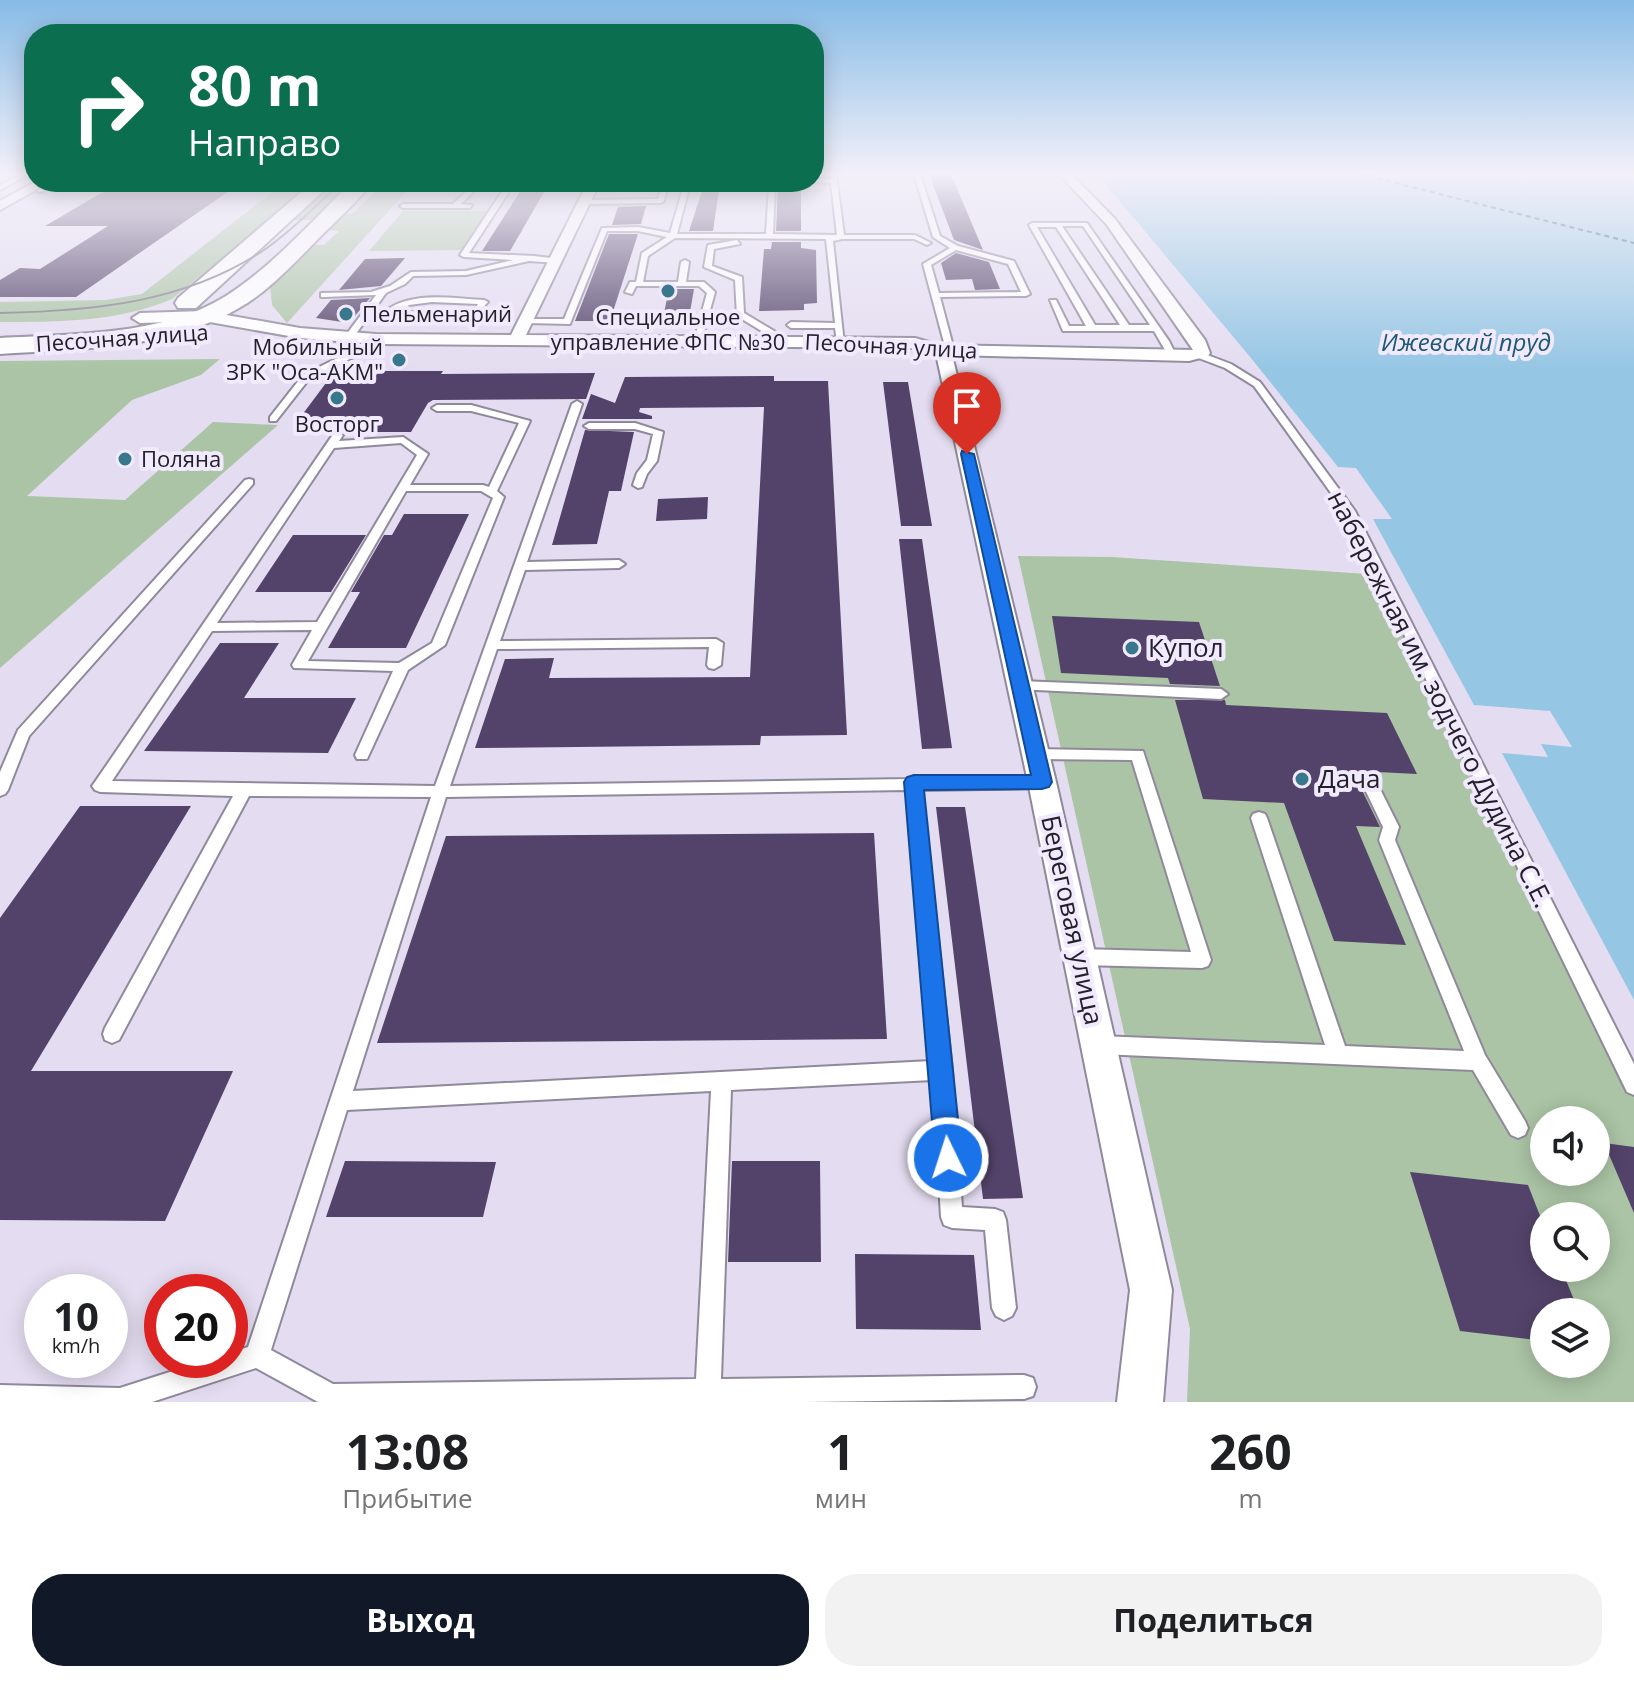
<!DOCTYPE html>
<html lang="ru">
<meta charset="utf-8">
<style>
body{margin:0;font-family:"Open Sans",sans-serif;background:#f2f2f2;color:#202124;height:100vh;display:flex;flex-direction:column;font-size:30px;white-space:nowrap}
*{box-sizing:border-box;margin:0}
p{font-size:26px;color:#757577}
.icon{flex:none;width:44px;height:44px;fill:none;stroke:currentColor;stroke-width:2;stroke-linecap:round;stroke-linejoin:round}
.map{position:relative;height:1402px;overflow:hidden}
.details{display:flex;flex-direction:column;background:#fff;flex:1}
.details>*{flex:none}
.banner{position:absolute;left:24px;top:24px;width:800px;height:168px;border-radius:32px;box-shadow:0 4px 20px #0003;background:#0b6e4f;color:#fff;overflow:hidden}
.tools{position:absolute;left:1530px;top:1106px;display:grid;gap:16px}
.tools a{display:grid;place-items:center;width:80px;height:80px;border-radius:50%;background:#fff;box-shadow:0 4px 20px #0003;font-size:40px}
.speed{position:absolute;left:24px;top:1274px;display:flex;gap:16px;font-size:40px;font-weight:700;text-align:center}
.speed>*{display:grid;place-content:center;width:104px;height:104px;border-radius:50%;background:#fff;box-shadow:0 4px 20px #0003;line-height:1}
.speed small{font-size:20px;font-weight:400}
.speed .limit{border:12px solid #d22;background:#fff;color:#111}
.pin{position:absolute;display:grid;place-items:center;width:68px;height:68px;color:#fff;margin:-82px -34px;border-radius:50% 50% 50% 0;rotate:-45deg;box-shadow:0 0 8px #0007}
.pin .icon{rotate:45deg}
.me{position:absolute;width:88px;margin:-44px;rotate:356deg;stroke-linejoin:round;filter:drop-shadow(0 0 6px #0008)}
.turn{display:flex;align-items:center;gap:28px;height:168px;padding:0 32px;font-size:36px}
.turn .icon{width:104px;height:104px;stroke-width:2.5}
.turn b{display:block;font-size:56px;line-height:68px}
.eta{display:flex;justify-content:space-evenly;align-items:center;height:136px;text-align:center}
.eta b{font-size:48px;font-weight:700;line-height:56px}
.cta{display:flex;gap:16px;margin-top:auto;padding:16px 32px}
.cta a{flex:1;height:92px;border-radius:32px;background:#111827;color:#fff;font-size:32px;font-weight:700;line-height:92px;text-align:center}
.cta a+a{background:#f2f2f2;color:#202124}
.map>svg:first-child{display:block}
.green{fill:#abc4a5;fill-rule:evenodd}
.water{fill:#95c6e4}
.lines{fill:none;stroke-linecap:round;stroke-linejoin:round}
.ferry{stroke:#1e5876;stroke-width:2;stroke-dasharray:5 4;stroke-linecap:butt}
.building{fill:#53436a}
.service-casing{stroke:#90899c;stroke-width:4}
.minor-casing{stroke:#90899c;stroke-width:4}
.primary-casing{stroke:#90899c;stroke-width:4}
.service{fill:#fff;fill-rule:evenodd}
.minor{fill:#fff;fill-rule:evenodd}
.primary{fill:#fff;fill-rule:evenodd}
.tram{stroke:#817d8a;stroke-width:2}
.route{fill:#1a73e8;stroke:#114b97;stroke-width:2}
.poi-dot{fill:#38778c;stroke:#f1eaff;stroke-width:3}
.labels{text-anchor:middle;stroke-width:8;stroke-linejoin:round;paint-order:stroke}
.far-poi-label{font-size:22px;fill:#232128;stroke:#f1eaff;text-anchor:start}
.far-street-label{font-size:22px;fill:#232128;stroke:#f1eaff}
.far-water-label{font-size:24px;font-style:italic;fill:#1e5876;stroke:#f1eaff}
.poi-label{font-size:26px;fill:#232128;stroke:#f1eaff;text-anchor:start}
.street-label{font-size:26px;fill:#232128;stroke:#f1eaff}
</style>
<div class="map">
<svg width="1634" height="1402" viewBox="0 0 1634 1402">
<rect width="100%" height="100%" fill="#e4ddf1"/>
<!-- green -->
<path class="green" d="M285,182H316L172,299C119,322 57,322 0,322V302L106,300L142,294Z
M329,182H356L315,220H285Z
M374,182H415L287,323L272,305L270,285L309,245H324L339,231L326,230L340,214H352L376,191L366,190Z
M403,211H489L462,250L369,251Z
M220,359L201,375L132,400L27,496L125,500L213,422L278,425L0,668V361Z
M1018,556L1112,557L1382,575L1634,1094V1402H1187L1190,1329ZM1544,1120H1596V1172H1544ZM1544,1216H1596V1268H1544ZM1544,1312H1596V1364H1544Z"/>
<!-- water -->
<path class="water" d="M1097,174H1634V1000L1502,753L1548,757L1541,744L1572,747L1550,711L1474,705L1373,519H1392L1356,468L1338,467L1251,358Z"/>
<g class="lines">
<!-- ferry -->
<path class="ferry" d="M1360,174L1634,243"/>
</g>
<!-- building -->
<path class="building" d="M929,174H951L983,250L954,240Z
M120,182H242L76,297H0V280L20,268L40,269L108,226H45Z
M778,186H801V231H776Z
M523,187H547L510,251H482Z
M719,190L713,231H689L702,191Z
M646,206L641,224L612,225L618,207Z
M609,234H638L610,321H575Z
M772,242H801V248L816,250L817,303L804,304V310L759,311L764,249H771Z
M956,253L989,262L1000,289L975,290L972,279L946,280L941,263Z
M405,258L381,286L339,290L365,259Z
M669,289H694L690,312L664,313Z
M370,298L349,323L316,318L331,300Z
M379,371H443L441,374L595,373L586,399L433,400L428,403L411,432H347L356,418L299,419L329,379L374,378Z
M774,376V381H828L847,735L761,736L760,745L475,748L505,659L554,658L549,678L750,677L764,407L640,408L639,412L652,416V419H582L591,394L615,403L625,377Z
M883,382H908L932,526H901Z
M585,430L634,432L621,491H609L597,544L552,545Z
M708,497L707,519L656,521L658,499Z
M404,514H469L406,648H328L360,592H351L384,535H392Z
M293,535H366L331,592H255Z
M899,539H922L952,748L922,749Z
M1052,616L1199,622L1220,686L1170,684L1168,678L1061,673Z
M220,643H279L244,698H356L328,753L144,751Z
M1175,700H1225L1226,705L1387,713L1417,774L1358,771L1357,780L1380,827L1356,826L1406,945L1334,941L1284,803L1203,799Z
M80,806H191L31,1071H233L165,1221L0,1220V918Z
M936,807H965L1023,1198L983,1199Z
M874,833L887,1039L377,1043L446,836Z
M1604,1143L1634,1147V1213Z
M345,1161L496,1162L483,1217H326Z
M732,1161H820L821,1262H728Z
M1410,1172L1528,1185L1544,1226V1268H1561L1579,1312H1544V1341L1460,1331Z
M855,1254L974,1255L981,1330L856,1329Z"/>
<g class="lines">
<!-- service casing -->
<g class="service-casing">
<path id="service" d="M22,174H29L0,190V185Z
M830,174H836L844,235H915L931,243L927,245L914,239H842L833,241L844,344L837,342L835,328H791L787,325L791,322L835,323L826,239L675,238L648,256L643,282H678L681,262L685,260L689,262L686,282H704L715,292L701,343L694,341L707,293L699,286H636L632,294L625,292L630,282H636L642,253L667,237L638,231H607L570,324L526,323L522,321L526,319H564L602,228L638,227L670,233L684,185L775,182L773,234L837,235L831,183L812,182H814V179H831ZM769,186L766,234H677L689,188Z
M914,174H920L940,236L958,246L1014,261L1030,294L1026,296L940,297L954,350L950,353L946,350L923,264L950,248L933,237ZM956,250L1008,264L1021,292L939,293L931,265Z
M51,182H58L42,192H38V190Z
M509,182H597L594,184H514L469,253L534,256L559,259V263L529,261L466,275L413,276L405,284L386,293L370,315C387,313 390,305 406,301C431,294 458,299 484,300L488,302L474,317L398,316L366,320L352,339H346V335L376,295L324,297H321V293L371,292L390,286L411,272L466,271L513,260L464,257L460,255L503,190H475L461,204L472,205L470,208H403L400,206L403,204H453L471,187L506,186ZM432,302L478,304L472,313L396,312L409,305Z
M668,182L664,201L661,203L585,204L582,202L585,200L658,199L663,183Z
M1032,223H1087L1169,341L1176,355L1175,357H1169L1154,331H1063L1050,300H1056L1069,326H1086L1029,225ZM1062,226H1083L1150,325H1129ZM1037,227H1056L1120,325H1095Z
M737,240L740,244L714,249L712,266L742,277L744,313L789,340V344H783L737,316L735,280L704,267L708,245Z
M373,337L380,339L372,348L309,379L276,421H270V417L303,375L366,344Z
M1196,353H1202L1231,364L1260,382L1355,511L1634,1064V1095L1627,1092L1344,511L1254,386L1225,368L1196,357Z
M577,401L582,404L527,562L619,560L625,564L619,568L525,570L500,641L716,639L723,643L721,665L714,669L709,668L707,665L709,647L497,649L450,786L908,779L914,776L920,778L1042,776L1047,778L1050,782L1047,786L1042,788L922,790L952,1070L962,1207L995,1209L1003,1212L1006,1220L1016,1308L1012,1316L1004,1320L996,1316L992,1308L985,1230L952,1228L944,1225L941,1217L933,1080L731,1090L721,1379L1024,1375L1033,1378L1036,1387L1033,1396L1024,1399L806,1402H318L256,1368L152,1402H0V1385L120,1388L207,1360H230V1353L248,1347L431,797L249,796L119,1040L112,1043L105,1040L103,1034L105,1028L233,796L100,792L95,790L92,786L95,782L334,433L343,435L339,441L403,437L428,454L410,485H483L489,487L519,423L471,411H437L432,408L437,405H471L530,421L497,491L504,497L445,645L408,670L367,759H357L355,755L393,671L294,668L292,665L312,630L212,631L112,781L435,786L572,404ZM401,443L417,455L317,622L217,623L334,448ZM406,491H481L493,498L432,643L399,663L308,661ZM907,790L931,1061L353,1091L446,797ZM711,1091L696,1379L333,1384L271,1350L347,1110Z
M635,423L663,432L657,461L647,474L642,487L638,488L633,485L637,473L647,460L653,434L635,429H589L584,426L589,423Z
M249,479L253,480V484L29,736L8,790L5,794L0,796V772L18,730L245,480Z
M1020,681L1221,689L1228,694L1221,699L1015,689L1013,686L1015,683Z
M1035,749L1143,751L1211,960L1208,966L1202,968L1081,965L1075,962L1072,957L1075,952L1081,949L1191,952L1132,760L1035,759L1030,758L1028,754L1030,750Z
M1368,773L1373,775L1399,827L1395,840L1485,1055L1525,1121L1528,1128L1525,1135L1518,1138L1511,1135L1473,1070L1100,1054L1093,1051L1090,1045L1093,1039L1100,1036L1325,1045L1251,818L1253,814L1259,812L1265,814L1267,818L1345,1046L1464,1051L1379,840L1383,827L1360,779L1363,775Z"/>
</g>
<!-- minor casing -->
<g class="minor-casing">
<path id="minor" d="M1059,174H1071L1115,219L1205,340L1210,353L1208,356L1189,361L952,355L1056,782L1172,1290L1163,1402H1117L1130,1290L1028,782L937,358L932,353L914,348L376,344L300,338L204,321L140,323L132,318L140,313L204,311L300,328L376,334L511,335L588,182H600L526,335L915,338L939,345L1193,350L1107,225Z
M35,182H50L0,210V201Z"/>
</g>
<!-- primary casing -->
<g class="primary-casing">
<path id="primary" d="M313,182H333L196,308H178L175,303L178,298Z
M352,182H372C357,203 335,221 317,240C293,264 269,291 239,308C170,349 78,349 0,354V338C73,334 162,336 226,296C273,266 312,221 352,182Z"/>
</g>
<!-- service -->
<use href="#service" class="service"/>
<!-- minor -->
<use href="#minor" class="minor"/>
<!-- primary -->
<use href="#primary" class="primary"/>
<!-- tram -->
<path class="tram" d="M0,313C92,311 185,303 264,250C292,231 316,205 342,182"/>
</g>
<!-- sky -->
<linearGradient id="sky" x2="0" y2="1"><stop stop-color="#87bbe6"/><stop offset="0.47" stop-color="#f3f0f9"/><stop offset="1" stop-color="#f3f0f9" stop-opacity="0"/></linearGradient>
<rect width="1634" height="370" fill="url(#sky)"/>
<!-- route -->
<path class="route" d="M962,451L974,454L1052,782L1049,787L1042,789L924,790L962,1158L958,1168L948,1172L939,1168L935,1158L904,782L907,777L914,775H1031L961,454Z"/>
<!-- markers -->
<g class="poi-dot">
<circle cx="668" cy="291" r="8"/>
<circle cx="346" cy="314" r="8"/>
<circle cx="399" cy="360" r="8"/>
<circle cx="337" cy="398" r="8"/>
<circle cx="125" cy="459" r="8"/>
<circle cx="1132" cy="648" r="8"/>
<circle cx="1302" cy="779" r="8"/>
</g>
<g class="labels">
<!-- far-poi labels -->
<g class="far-poi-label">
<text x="362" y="322">Пельменарий</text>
<text x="668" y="325" text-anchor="middle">Специальное<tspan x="668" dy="25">управление ФПС №30</tspan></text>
<text x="383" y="355" text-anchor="end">Мобильный<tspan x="383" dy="25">ЗРК "Оса-АКМ"</tspan></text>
<text x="337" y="432" text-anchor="middle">Восторг</text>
<text x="141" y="467">Поляна</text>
</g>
<!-- far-street labels -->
<g class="far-street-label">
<text transform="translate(122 338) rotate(-4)" y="8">Песочная улица</text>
<text transform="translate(891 346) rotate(3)" y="8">Песочная улица</text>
</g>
<!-- far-water labels -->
<g class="far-water-label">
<text x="1466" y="351">Ижевский пруд</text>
</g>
<!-- poi labels -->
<g class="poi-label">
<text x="1148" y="657">Купол</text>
<text x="1318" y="788">Дача</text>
</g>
<!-- street labels -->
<g class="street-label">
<text transform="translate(1440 699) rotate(63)" y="9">набережная им. зодчего Дудина С.Е.</text>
<text transform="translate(1072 920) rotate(78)" y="9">Береговая улица</text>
</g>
</g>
</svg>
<div class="tools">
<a><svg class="icon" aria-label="sound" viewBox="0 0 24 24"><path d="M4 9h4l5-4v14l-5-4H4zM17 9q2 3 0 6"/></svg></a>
<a><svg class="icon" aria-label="search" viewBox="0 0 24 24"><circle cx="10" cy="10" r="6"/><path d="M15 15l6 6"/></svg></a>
<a><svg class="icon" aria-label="layers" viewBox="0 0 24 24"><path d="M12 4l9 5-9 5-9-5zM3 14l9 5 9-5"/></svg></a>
</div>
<div class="speed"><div>10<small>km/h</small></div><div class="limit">20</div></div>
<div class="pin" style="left:967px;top:454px;background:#d93025"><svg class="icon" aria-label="arrive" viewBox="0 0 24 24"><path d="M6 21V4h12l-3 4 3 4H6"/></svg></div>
<svg class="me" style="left:948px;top:1158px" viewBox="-20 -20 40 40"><circle r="17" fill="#1a73e8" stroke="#fff" stroke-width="3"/><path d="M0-11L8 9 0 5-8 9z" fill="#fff"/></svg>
<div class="banner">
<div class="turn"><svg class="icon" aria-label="right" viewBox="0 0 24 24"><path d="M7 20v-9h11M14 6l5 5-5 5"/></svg><div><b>80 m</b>Направо</div></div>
</div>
</div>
<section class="details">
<div class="eta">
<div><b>13:08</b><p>Прибытие</p></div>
<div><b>1</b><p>мин</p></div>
<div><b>260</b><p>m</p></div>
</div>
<div class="cta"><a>Выход</a><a>Поделиться</a></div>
</section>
